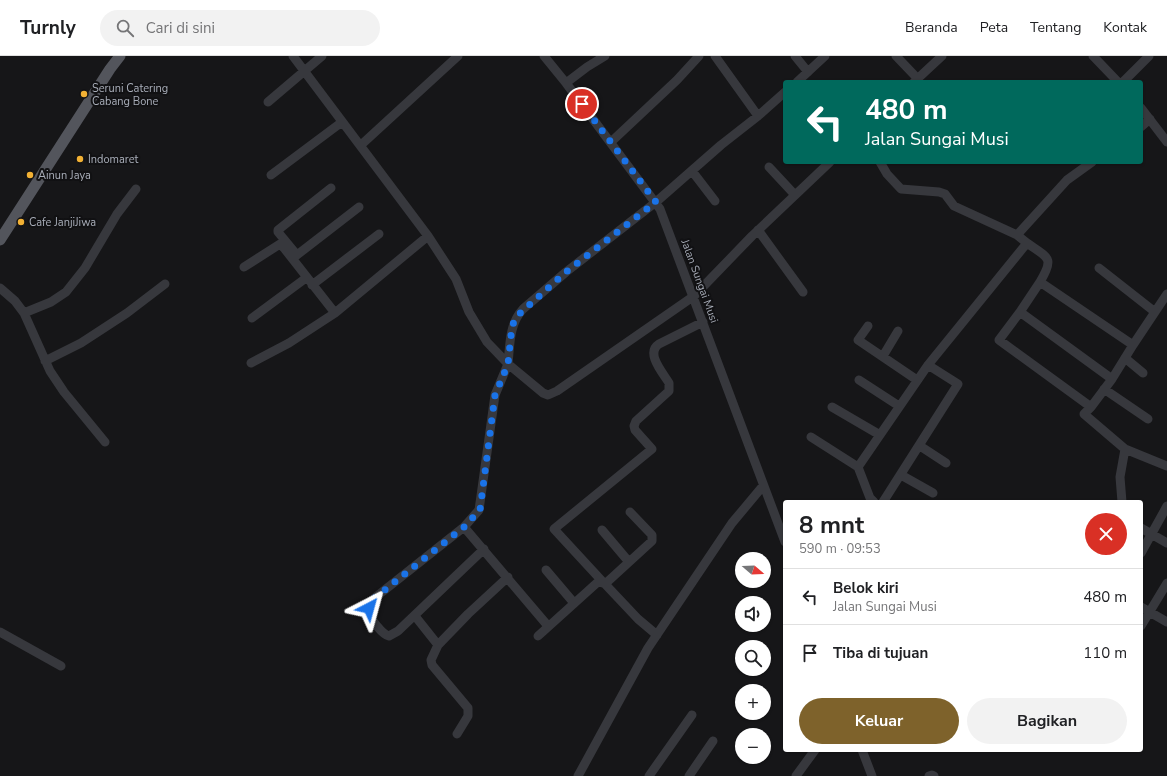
<!DOCTYPE html>
<html lang="id">
<meta charset="utf-8">
<style>
body{margin:0;font-family:"Nunito Sans",sans-serif;background:#f2f2f2;color:#202124;height:100vh;display:flex;flex-direction:column;font-size:15px;white-space:nowrap}
*{box-sizing:border-box;margin:0}
p{font-size:13px;color:#757577}
.icon{flex:none;width:22px;height:22px;fill:none;stroke:currentColor;stroke-width:2;stroke-linecap:round;stroke-linejoin:round}
.map{position:relative;flex:1;overflow:hidden}
.side{position:absolute;left:783px;top:444px;width:360px;height:252px;display:flex;flex-direction:column;background:#fff;border-radius:4px;box-shadow:0 1px 3px #0004}
.side>*{flex:none}
.top-card{position:absolute;left:783px;top:24px;width:360px;height:84px;border-radius:4px;box-shadow:0 1px 3px #0004;background:#00695c;color:#fff;overflow:hidden}
.needle{width:26px;rotate:109deg}
.tools{position:absolute;left:735px;top:496px;display:grid;gap:8px}
.tools a{display:grid;place-items:center;width:36px;height:36px;border-radius:50%;background:#fff;box-shadow:0 1px 3px #0004;font-size:20px}
.pin{position:absolute;display:grid;place-items:center;width:34px;height:34px;color:#fff;margin:-17px;border:2px solid #fff;border-radius:50%;box-shadow:0 1px 4px #0007}
.me{position:absolute;width:44px;margin:-22px;rotate:39deg;stroke-linejoin:round;filter:drop-shadow(0 0 3px #0008)}
.turn{display:flex;align-items:center;gap:14px;height:84px;padding:0 16px;font-size:18px}
.turn .icon{width:52px;height:52px;stroke-width:2.5}
.turn b{display:block;font-size:28px;line-height:34px}
.round{display:grid;place-items:center;flex:none;width:42px;height:42px;border-radius:21px;background:#f2f2f2}
.head{display:flex;align-items:center;justify-content:space-between;height:68px;padding:0 16px}
h1{font-size:24px;font-weight:700;line-height:30px}
.action{display:flex;gap:8px;margin-top:auto;padding:8px 16px}
.action a{flex:1;height:46px;border-radius:24px;background:#7e622b;color:#fff;font-size:16px;font-weight:700;line-height:46px;text-align:center}
.action a+a{background:#f2f2f2;color:#202124}
ul{padding:0;list-style:none}
li{display:flex;align-items:center;gap:12px;height:56px;padding:0 16px;border-top:1px solid #e0e0e0}
li div{flex:1}
li b{display:block;font-size:15px}
li em{font-style:normal}
header{display:flex;align-items:center;gap:24px;box-sizing:border-box;height:56px;padding:0 20px;background:#fff;border-bottom:1px solid #e0e0e0}
header strong{font-size:19px}
nav{display:flex;gap:22px;margin-inline-start:auto;font-size:14px}
.search{width:280px;height:36px;background:#f2f2f2;display:flex;align-items:center;gap:10px;box-sizing:border-box;padding:0 14px;border-radius:22px;color:#757577;font-size:15px}
.map>svg:first-child{display:block}
.lines{fill:none;stroke-linecap:round;stroke-linejoin:round}
.minor{stroke:#37383d;stroke-width:9}
.major{stroke:#53555c;stroke-width:11}
.route{stroke:#1a73e8;stroke-width:7;stroke-dasharray:0 12.6}
.poi-dot{fill:#f2b134;stroke:#111113;stroke-width:1.5}
.labels{text-anchor:middle;stroke-width:4;stroke-linejoin:round;paint-order:stroke}
.poi-label{font-size:11px;fill:#a8adb8;stroke:#111113;text-anchor:start}
.street-label{font-size:11px;fill:#a8adb8;stroke:#111113}
</style>
<header>
<strong>Turnly</strong>
<div class="search"><svg class="icon" aria-label="search" viewBox="0 0 24 24"><circle cx="10" cy="10" r="6"/><path d="M15 15l6 6"/></svg>Cari di sini</div>
<nav><a>Beranda</a><a>Peta</a><a>Tentang</a><a>Kontak</a></nav>
</header>
<div class="map">
<svg width="1167" height="720" viewBox="0 0 1167 720">
<rect width="100%" height="100%" fill="#161618"/>
<g class="lines">
<!-- minor -->
<path class="minor" d="M293,0L428,180L456,223L469,256L487,286L508,308L495,339L479,454L464,471L548,570
M544,0L566,27L660,153L785,486
M715,0L758,60
M795,0L808,16
M896,0L918,23
M1093,0L1118,26
M797,26L825,0
M914,26L942,0
M1123,26L1149,0
M566,27L587,11L605,0
M785,36L758,60L721,89L656,146L566,216L523,253C509,268 510,289 508,308L543,337L548,339L557,335L694,240L752,180L830,106
M268,46L322,0
M1141,52L1167,86
M1141,71L1150,63
M611,86L677,24L699,0
M361,89L458,0
M880,106L887,118L901,133L939,136L945,138L954,150L1017,179L1067,124L1092,106
M769,111L795,139
M692,115L715,145
M271,119L342,66
M758,174L803,236
M1027,187C1048,202 1055,201 1040,226
M297,199L278,176V174L331,132
M293,202L359,151
M244,211L280,188L284,192L335,257
M1099,212L1155,256
M312,229L379,178
M0,232L15,245L24,257L51,246L66,236L85,212L117,158L136,133
M1020,256L1040,226L1133,289L1167,238
M24,257L50,315L64,336L105,386
M252,262L306,222
M868,270L858,284L917,324
M883,300L898,275
M1125,302L1143,317
M45,305L81,287L127,257L165,228
M251,307L289,287L335,257L428,180
M1112,323L1020,256L999,284L1091,351L1112,323L1133,289
M859,324L899,350
M1104,333L1148,363
M832,351L880,379
M1091,351L1084,358L1125,393L1167,410
M811,381L858,411L870,442L874,446
M920,390L946,407
M858,411L928,309L1027,187L1017,179
M901,419L933,437
M883,446L958,328L928,309
M1122,446L1120,421L1125,393
M464,471L372,544C370,548 367,553 369,557C371,564 383,579 389,580L398,575L484,493
M1141,472L1167,487
M602,474L629,506
M1141,497L1167,450
M546,514L574,547
M602,525L554,473L652,393L635,374L634,370L636,365L669,335V327C663,317 645,297 659,288L703,266
M605,528L652,485V479L630,456
M1141,551L1167,566
M415,560L438,589
M1141,570L1167,527
M0,576L61,610
M538,580L599,525L605,528L638,563L657,579
M457,678L468,660V652L432,609L431,604L438,589L468,558L508,521
M862,694L872,720
M578,720L648,592L732,467L763,430
M649,720L692,659
M689,720L713,685
M796,720L815,694
M929,720L932,719L934,720"/>
<!-- major -->
<path class="major" d="M0,184L110,13L120,0"/>
</g>
<g class="lines">
<!-- route -->
<path class="route" d="M369,552L372,544L464,471L480,454L495,339L508,308L512,270L517,260L566,216L656,146L582,48"/>
</g>
<!-- markers -->
<g class="poi-dot">
<circle cx="84" cy="38" r="4"/>
<circle cx="80" cy="103" r="4"/>
<circle cx="30" cy="119" r="4"/>
<circle cx="21" cy="166" r="4"/>
</g>
<g class="labels">
<!-- poi labels -->
<g class="poi-label">
<text x="92" y="36">Seruni Catering<tspan x="92" dy="13">Cabang Bone</tspan></text>
<text x="88" y="107">Indomaret</text>
<text x="38" y="123">Ainun Jaya</text>
<text x="29" y="170">Cafe JanjiJiwa</text>
</g>
<!-- street labels -->
<g class="street-label">
<text transform="translate(700 225) rotate(70)" y="4">Jalan Sungai Musi</text>
</g>
</g>
</svg>
<div class="tools">
<a><svg class="needle" viewBox="-14 -14 28 28"><path d="M0-13l5 13h-10z" fill="#e53935"/><path d="M0 13l5-13h-10z" fill="#757577"/></svg></a>
<a><svg class="icon" aria-label="sound" viewBox="0 0 24 24"><path d="M4 9h4l5-4v14l-5-4H4zM17 9q2 3 0 6"/></svg></a>
<a><svg class="icon" aria-label="search" viewBox="0 0 24 24"><circle cx="10" cy="10" r="6"/><path d="M15 15l6 6"/></svg></a>
<a>+</a>
<a>−</a>
</div>
<div class="pin" style="left:582px;top:48px;background:#d93025"><svg class="icon" aria-label="arrive" viewBox="0 0 24 24"><path d="M6 21V4h12l-3 4 3 4H6"/></svg></div>
<svg class="me" style="left:369px;top:552px" viewBox="-20 -20 40 40"><path d="M0-17L14 15 0 8-14 15z" fill="#1a73e8" stroke="#fff" stroke-width="4"/></svg>
<div class="top-card">
<div class="turn"><svg class="icon" aria-label="left" viewBox="0 0 24 24"><path d="M17 20v-9H6M10 6l-5 5 5 5"/></svg><div><b>480 m</b>Jalan Sungai Musi</div></div>
</div>
<section class="side">
<div class="head"><div><h1>8 mnt</h1><p>590 m · 09:53</p></div><a class="round" style="background:#d93025;color:#fff"><svg class="icon" aria-label="close" viewBox="0 0 24 24"><path d="M6 6l12 12M18 6L6 18"/></svg></a></div>
<ul>
<li><svg class="icon" aria-label="left" viewBox="0 0 24 24"><path d="M17 20v-9H6M10 6l-5 5 5 5"/></svg><div><b>Belok kiri</b><p>Jalan Sungai Musi</p></div><em>480 m</em></li>
<li><svg class="icon" aria-label="arrive" viewBox="0 0 24 24"><path d="M6 21V4h12l-3 4 3 4H6"/></svg><div><b>Tiba di tujuan</b></div><em>110 m</em></li>
</ul>
<div class="action"><a>Keluar</a><a>Bagikan</a></div>
</section>
</div>
